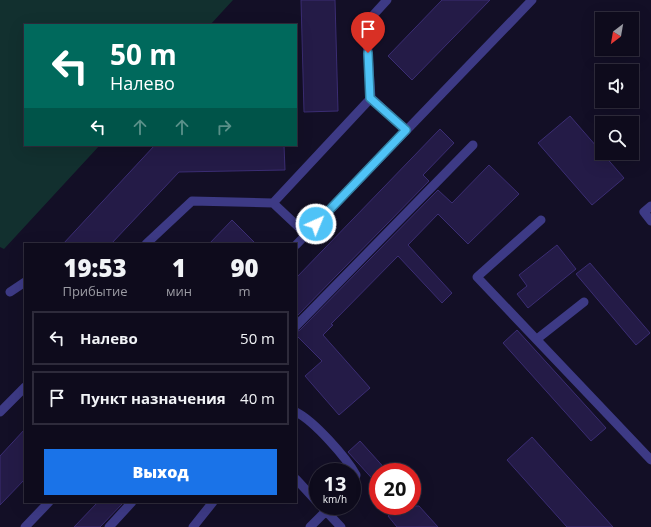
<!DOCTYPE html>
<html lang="ru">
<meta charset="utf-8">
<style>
body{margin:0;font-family:"Open Sans",sans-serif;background:#1c1929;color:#f1f3f6;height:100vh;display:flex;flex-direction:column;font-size:15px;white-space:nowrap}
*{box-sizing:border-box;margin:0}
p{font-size:13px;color:#9b9ba3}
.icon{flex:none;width:22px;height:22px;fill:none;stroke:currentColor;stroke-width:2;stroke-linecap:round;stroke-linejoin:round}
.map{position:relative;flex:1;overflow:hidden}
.details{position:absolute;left:24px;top:243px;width:273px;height:260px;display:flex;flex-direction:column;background:#0e0b1c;border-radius:0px;box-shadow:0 4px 16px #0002,0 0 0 1px #2e2b3b}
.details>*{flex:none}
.top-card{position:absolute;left:24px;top:24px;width:273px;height:122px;border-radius:0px;box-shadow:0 4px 16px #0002,0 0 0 1px #2e2b3b;background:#00695c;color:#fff;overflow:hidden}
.needle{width:26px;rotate:211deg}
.tools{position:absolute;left:595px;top:12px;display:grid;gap:8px}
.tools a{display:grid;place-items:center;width:44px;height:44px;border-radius:0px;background:#0e0b1c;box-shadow:0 4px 16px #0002,0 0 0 1px #2e2b3b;font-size:20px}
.speed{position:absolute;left:309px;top:463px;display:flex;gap:8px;font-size:20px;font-weight:700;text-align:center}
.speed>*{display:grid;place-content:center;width:52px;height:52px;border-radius:50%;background:#0e0b1c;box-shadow:0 4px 16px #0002,0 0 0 1px #2e2b3b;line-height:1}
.speed small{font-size:10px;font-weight:400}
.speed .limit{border:6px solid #d22;background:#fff;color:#111}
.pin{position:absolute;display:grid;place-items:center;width:34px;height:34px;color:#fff;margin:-41px -17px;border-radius:50% 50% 50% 0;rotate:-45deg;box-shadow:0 0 4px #0007}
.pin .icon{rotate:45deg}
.me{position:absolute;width:44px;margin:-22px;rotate:44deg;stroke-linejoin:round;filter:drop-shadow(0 0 3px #0008)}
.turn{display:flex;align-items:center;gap:14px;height:84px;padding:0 20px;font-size:18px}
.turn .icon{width:52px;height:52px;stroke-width:2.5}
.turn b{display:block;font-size:28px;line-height:34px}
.lanes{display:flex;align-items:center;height:38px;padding:0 20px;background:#0003;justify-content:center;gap:20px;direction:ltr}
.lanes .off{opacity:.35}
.eta{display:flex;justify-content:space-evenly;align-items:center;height:68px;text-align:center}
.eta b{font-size:24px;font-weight:800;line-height:28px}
.cta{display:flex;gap:8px;margin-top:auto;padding:8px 20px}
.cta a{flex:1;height:46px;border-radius:0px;background:#1a73e8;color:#fff;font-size:16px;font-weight:800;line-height:46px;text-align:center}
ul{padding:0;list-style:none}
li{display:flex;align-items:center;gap:12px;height:54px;margin:0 8px 6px;padding:0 12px;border:2px solid #2e2b3b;border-radius:0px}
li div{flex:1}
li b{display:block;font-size:15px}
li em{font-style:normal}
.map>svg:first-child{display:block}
.green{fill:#12302f}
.building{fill:#241b47;stroke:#3b2d73}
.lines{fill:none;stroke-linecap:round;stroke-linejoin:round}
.service{stroke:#3d3a85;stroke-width:9}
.route-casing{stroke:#337fa1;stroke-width:10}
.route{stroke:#4fc3f7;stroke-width:7}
</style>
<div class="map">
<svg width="651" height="527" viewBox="0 0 651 527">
<rect width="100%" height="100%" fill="#130f26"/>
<!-- green -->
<path class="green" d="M0,0H233L210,25H25V145H100L4,249L0,247Z"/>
<!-- building -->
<path class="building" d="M301,0H335L338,111L304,112Z
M442,0H490L412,80L388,56Z
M570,116L624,178L592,205L538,143Z
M440,129L454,143L423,175L429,181L296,317V278Z
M155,145H284L285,170L179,172L111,244H63Z
M489,165L519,194L468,244L438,214L408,245L452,293L442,303L398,256L331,324L333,325L323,335L370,388L339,415L305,376L322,361L296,335V332L300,330L438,190L452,203Z
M232,220L256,244H209Z
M557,245L576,269L528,308L517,294L527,286L519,275Z
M590,263L650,333L636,345L576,274Z
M517,330L606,428L591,441L503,343Z
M25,429V479L0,505V456Z
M532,437L613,527H567L507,460Z
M360,441L388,472H378V485L348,452Z
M98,502H124L100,527H74Z
M399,506H419L438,527H397L388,516Z"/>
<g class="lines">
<!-- service -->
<path class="service" d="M371,98L406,130
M273,203L306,234
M651,206L644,212L651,221
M541,220L477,277L651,460
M146,244L192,201L273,203L371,98L366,23L387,0
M296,245L532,0
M10,292L25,282
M296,326L473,145
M537,339L584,302
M0,412L25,387
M296,412C314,421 346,457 356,475L352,490
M296,479L318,503
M322,507L341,527
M25,527L49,502
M109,527L132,502
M193,527L213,502
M310,527L326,511L336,506"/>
</g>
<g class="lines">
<!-- route casing -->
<g class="route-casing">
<path id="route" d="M316,224L406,130L370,98L368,53"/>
</g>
<!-- route -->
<use href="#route" class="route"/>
</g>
</svg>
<div class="tools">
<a><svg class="needle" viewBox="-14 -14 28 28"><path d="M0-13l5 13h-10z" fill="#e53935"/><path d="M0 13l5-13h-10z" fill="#9b9ba3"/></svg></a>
<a><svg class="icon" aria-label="sound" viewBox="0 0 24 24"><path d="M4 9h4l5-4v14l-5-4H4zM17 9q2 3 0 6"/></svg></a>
<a><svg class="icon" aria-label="search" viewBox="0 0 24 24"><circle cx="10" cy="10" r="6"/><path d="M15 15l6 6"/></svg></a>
</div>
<div class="speed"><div>13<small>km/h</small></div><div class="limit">20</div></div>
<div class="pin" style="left:368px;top:53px;background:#d93025"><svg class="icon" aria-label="arrive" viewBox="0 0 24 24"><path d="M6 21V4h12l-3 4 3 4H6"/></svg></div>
<svg class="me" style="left:316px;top:224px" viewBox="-20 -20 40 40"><circle r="17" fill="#4fc3f7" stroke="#fff" stroke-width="3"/><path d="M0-11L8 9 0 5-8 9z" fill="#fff"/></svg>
<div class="top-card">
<div class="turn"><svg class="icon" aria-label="left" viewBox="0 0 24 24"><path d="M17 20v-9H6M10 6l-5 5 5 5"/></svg><div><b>50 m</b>Налево</div></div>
<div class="lanes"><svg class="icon" aria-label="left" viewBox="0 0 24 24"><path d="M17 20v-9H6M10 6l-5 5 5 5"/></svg><svg class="icon off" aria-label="ahead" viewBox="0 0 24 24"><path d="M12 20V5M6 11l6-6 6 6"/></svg><svg class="icon off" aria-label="ahead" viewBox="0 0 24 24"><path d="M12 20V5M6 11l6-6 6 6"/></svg><svg class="icon off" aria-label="right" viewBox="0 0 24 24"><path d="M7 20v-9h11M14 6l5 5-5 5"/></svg></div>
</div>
<section class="details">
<div class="eta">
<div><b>19:53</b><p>Прибытие</p></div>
<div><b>1</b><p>мин</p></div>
<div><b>90</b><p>m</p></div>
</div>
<ul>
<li><svg class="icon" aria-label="left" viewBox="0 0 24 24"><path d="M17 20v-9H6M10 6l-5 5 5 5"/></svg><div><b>Налево</b></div><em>50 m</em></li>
<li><svg class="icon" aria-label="arrive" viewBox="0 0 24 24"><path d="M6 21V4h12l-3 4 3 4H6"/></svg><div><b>Пункт назначения</b></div><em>40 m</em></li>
</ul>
<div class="cta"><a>Выход</a></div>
</section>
</div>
